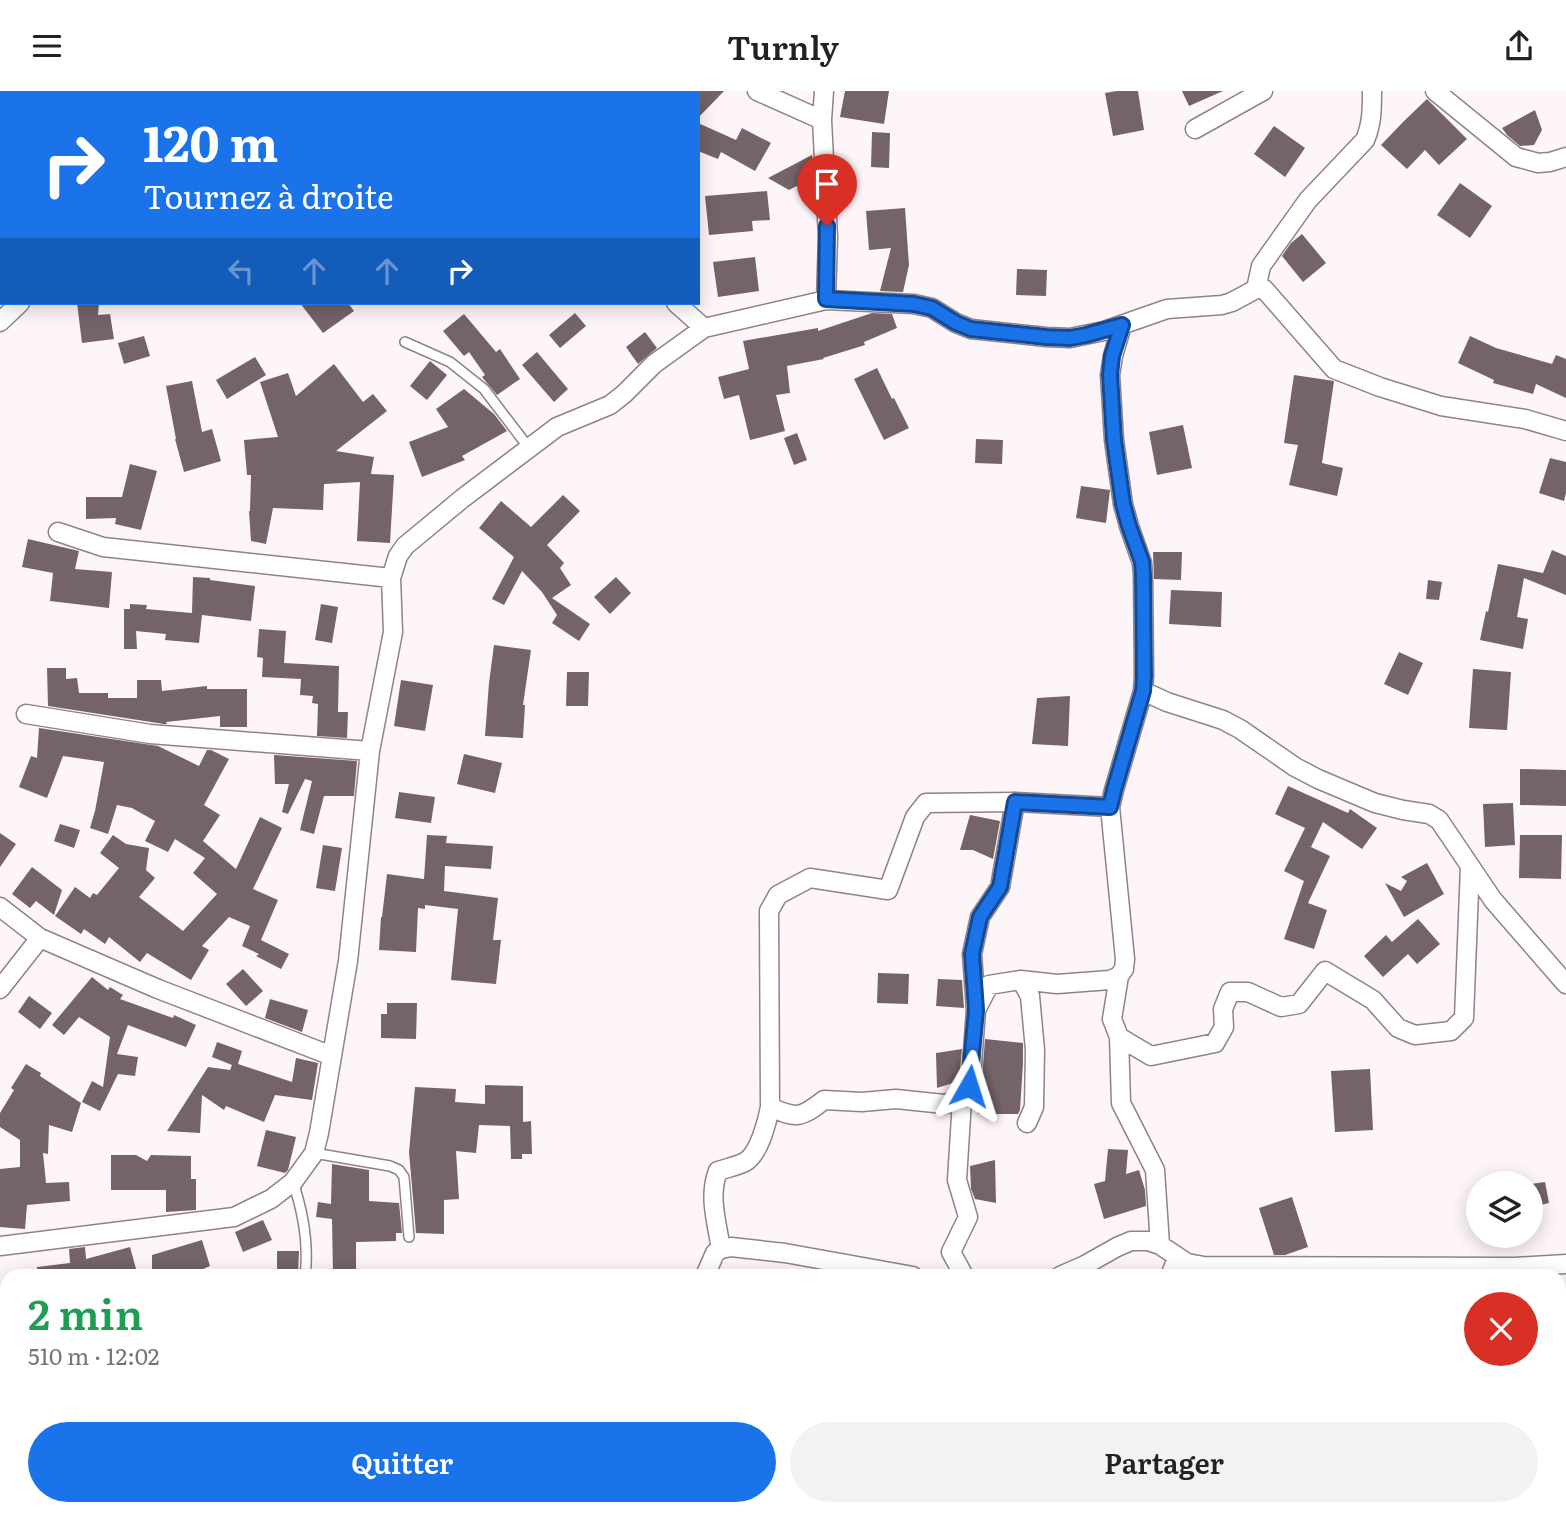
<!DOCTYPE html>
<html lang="fr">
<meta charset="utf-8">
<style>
body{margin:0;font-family:Literata,serif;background:#f2f2f2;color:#222;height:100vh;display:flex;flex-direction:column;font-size:26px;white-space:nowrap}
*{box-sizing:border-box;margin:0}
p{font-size:23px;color:#767676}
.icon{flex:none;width:38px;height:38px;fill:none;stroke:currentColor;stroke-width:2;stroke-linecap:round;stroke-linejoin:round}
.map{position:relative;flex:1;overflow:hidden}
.side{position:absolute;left:0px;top:1178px;width:1566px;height:247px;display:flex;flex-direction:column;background:#fff;border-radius:21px 21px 0 0;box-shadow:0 4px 18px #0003}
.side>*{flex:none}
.hud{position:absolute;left:0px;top:0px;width:700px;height:214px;box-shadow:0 4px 18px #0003;background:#1a73e8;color:#fff;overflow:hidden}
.controls{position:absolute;left:1466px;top:1080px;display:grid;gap:14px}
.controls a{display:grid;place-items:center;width:77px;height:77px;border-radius:50%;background:#fff;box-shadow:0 4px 18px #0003;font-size:35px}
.pin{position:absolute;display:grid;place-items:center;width:60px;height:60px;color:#fff;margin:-72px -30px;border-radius:50% 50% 50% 0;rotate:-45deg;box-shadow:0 0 7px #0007}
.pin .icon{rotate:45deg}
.me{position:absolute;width:77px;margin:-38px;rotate:6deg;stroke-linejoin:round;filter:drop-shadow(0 0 5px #0008)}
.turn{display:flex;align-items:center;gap:24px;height:147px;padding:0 28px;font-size:32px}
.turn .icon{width:91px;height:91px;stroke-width:2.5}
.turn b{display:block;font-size:49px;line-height:60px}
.lanes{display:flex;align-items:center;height:66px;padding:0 28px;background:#0003;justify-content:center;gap:35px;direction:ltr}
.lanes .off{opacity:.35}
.round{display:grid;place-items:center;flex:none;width:74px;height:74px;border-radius:37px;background:#f2f2f2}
.headline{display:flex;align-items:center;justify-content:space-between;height:119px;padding:0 28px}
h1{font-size:42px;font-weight:600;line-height:52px;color:#1e9e55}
.cta{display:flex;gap:14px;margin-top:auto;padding:14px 28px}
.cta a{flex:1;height:80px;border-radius:42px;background:#1a73e8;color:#fff;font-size:28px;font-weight:600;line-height:80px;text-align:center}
.cta a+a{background:#f2f2f2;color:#222}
header{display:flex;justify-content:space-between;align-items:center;height:91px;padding:0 28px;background:#fff;font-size:32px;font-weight:600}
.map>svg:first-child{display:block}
.building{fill:#746368}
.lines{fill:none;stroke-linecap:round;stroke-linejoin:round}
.service-casing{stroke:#938187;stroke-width:12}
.minor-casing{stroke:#938187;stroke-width:21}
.service{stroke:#fff;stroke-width:9}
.minor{stroke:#fff;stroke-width:18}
.route-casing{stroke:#114b97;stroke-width:18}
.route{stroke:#1a73e8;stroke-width:12}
</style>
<header><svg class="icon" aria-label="menu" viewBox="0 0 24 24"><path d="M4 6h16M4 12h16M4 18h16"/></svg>Turnly<svg class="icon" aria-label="share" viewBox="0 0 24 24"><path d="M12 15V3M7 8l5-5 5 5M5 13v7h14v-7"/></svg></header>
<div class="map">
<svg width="1566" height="1424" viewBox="0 0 1566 1424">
<rect width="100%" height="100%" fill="#fef5f8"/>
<!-- building -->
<path class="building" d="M698,0H724L698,27Z
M845,0H889L884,33L840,26Z
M1117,0H1138L1144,39L1113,45L1105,2Z
M1182,0H1223L1189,15Z
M1427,8L1467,48L1439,74L1425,59L1407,78L1381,54L1404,30Z
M1535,19L1542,39L1534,54L1520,55L1507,44L1502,37Z
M698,32L736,49L742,37L771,52L755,80L721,61L718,68L698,60Z
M1274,35L1305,57L1285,86L1254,63Z
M872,41L890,42L889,77L871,76Z
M812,64L814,86L789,99L768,87Z
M1460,92L1492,115L1470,147L1437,124Z
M767,100L770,129L752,130L753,140L709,144L705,105Z
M905,117L909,174L903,201L880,200L891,157L869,159L866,120Z
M1302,143L1326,172L1303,191L1282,165L1291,152Z
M755,166L759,200L718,206L713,171Z
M1017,178L1047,179L1046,205L1016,204Z
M77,212H99L98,224L110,223L114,248L82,252Z
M300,212H348L354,220L323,242Z
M575,222L586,235L560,257L549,244Z
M872,222L892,223L897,237L864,251L865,254L823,267L824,268L787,275L790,302L776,304L785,340L750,349L739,304L724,308L718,286L749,278L743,250L818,237V240Z
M464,223L496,261L500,258L520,288L497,304L482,286L485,284L469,261L464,265L443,240Z
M645,241L657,257L638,273L626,256Z
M144,245L150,265L124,273L118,252Z
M1470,245L1496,257L1552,273L1556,264L1566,268V307L1536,293L1533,303L1493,292L1494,289L1458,272Z
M537,261L568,298L554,311L522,274Z
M255,266L266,284L227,308L216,289Z
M430,270L447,284L427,309L410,295Z
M334,273L363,311L373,303L387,320L336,360L374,366L371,383L394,384L390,452L357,450L360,391L324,393L323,419L273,417L266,453L251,450L249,420H250L251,384H247L244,349L278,346L260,291L288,282L296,305Z
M877,277L892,308L894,307L909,337L884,349L854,288Z
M1294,284L1334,290L1322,372L1343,377L1337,405L1289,394L1298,354L1284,352Z
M192,290L202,341L212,338L221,370L184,381L175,348H176L166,295Z
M464,298L494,323L507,340L462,365L465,369L422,386L409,351L448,336L436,318Z
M1183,334L1192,377L1157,384L1149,341Z
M797,342L807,369L794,374L784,347Z
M976,348L1003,349L1002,373L975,372Z
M1550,367L1566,371V402L1564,410L1539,402Z
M130,373L157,380L141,439L115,433L116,427L86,428V406H122Z
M1081,395L1110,399L1106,432L1076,427Z
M563,404L580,420L547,454L564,472L560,477L571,494L552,507L590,533L579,550L552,532L557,524L542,501L522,480L504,514L492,508L514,466L479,437L501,410L531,436Z
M28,448L79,460L75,478L112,481L109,517L50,510L53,482L22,476Z
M1552,459L1566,465V504L1524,487L1517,526L1528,528L1523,558L1480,549L1486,520L1488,521L1498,473L1543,482Z
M1153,461H1182L1181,489L1154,488Z
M193,486L210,487V489L255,495L251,530L202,524L199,552L165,549L166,543L136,540L137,558H124V518H130V513L147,514L146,518L192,522Z
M616,486L631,502L610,523L594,506Z
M1428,489L1442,491L1439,509L1426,508Z
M1171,499L1222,501L1221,536L1169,533Z
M321,513L338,516L332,552L315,549Z
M259,538L286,540L284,572L339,575L338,621H348L347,647L317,645L318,613L312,612L313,605L300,604L301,588L262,586L263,567L257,566Z
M494,554L531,559L523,614H525L523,647L485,645L489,592Z
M1399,561L1423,572L1408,604L1384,593Z
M47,577H66V588L77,587L79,602H108V607H137V589H161L162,600L207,595V598H247V636H220V625L166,631L167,633H164L48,615Z
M1473,578L1511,581L1507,639L1469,637Z
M567,581H589L588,615H566Z
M401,589L433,594L425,640L394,635Z
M1070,605L1068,655L1032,653L1037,607Z
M39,637L158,655L199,675L207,659H211L229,668L204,714L220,724L203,750L236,778L260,726L282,737L253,798L278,809L261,849L289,863L281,878L256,865L259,863L242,855L250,835L229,826L202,855L209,859L191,889L147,862L140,871L109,846L105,853L84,838L81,843L55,825L75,796L90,807L93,802L97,804L119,777L100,762L113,744L126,753L149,757L146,779L155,787L139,806L183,840L217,803L193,782L205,767L175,748L168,761L145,750L155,730L132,717L117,714L108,743L90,737L95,720L104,671L63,665L47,707L19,696L31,665L37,667Z
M464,663L502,672L495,702L457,693Z
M274,664L357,670L354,705H324L314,743L300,739L312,690L305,688L288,723L282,721L289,693H275Z
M1520,678L1566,679V715L1520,714Z
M1288,695L1348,722L1350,718L1377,737L1362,758L1323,731L1311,756L1330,765L1308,812L1327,819L1314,858L1284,848L1304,790L1284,780L1305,737L1275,723Z
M399,701L435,706L431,732L395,727Z
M1513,712L1515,754L1485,756L1483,713Z
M970,724L1000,730L993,768L973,759H960Z
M60,733L80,739L74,757L54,750Z
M0,742L16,753L0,776Z
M427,744L447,745L446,752L493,755L491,778L445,775L444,800L498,807L493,849H501L496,893L451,889L458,818L425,814V818L418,817L416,861L379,859L381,826H382L387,783L424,788Z
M1520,744H1562L1561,788L1519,787Z
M323,754L342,757L335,800L316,797Z
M1427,772L1444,803L1404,826L1385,792L1401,800L1407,790L1401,786Z
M32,776L62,799L54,824L36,810L30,817L12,803Z
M1418,828L1440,853L1417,873L1408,863L1383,886L1364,865L1386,844L1392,851Z
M243,878L263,900L246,915L226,893Z
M878,882L909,883L908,913L877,912Z
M92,886L108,899L110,896L123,904L120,908L173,927L174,924L196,934L186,956L128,934L117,963L138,966L135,985L118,983L100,1020L82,1011L92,990L103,996L110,946L79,926L64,944L52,934Z
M938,888L962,889L964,917L936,915Z
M29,905L52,922L40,938L18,921Z
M270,908L308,919L302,941L265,927Z
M387,912H417L416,948L381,947V923H387Z
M985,948L1023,952V972L1020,1019L1018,1023H978L979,1000L982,988Z
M217,951L242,960L238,973L292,991L296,967L318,972L312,1009L275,1004L264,1031L226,1015L224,1019L202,1004L200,1042L167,1040L208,976L230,979L232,974L212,966Z
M962,958L959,990L937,997L936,962Z
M26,973L41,982L40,985L81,1012L72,1041L49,1034L48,1063L43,1062L46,1092L69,1091L70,1110L27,1114L25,1138L0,1136V1078L20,1076V1049L0,1036V1022L14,999L11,997Z
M1370,978L1373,1039L1335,1041L1331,980Z
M485,994L523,995V1031L531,1030L532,1063H522V1068H511L510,1035L479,1034L476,1062L456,1060L459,1108L444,1109V1143L416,1142L409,1061L415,996L456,998L455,1011L485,1013Z
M266,1039L296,1046L288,1079L285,1082L257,1075Z
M1108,1058L1128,1059L1126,1083L1139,1079L1145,1099L1146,1115L1104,1128L1094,1093L1105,1090Z
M111,1064H136L147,1070L151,1064L191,1065V1088H196V1119L166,1121V1099H111Z
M995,1069L996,1112L975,1108L971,1098L970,1075Z
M332,1073L369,1079V1110L399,1112L402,1142H396V1150L356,1151V1184H333L332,1128L316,1126L318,1111L331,1113Z
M1545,1091L1549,1112L1531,1116V1093Z
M1292,1106L1308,1156L1285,1164H1274L1259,1117Z
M263,1129L272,1149L243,1161L235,1141Z
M202,1149L210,1175L187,1185H156L155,1180H152V1164Z
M85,1156L86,1168L130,1156L138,1185H37V1176L70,1172L69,1158Z
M277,1160H299L298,1185H277Z"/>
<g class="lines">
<!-- service casing -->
<g class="service-casing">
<path id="service" d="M405,251L450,271L484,298L529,357
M314,1062L390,1075L399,1079L404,1086L409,1146
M293,1091C303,1121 309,1153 305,1185"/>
</g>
<!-- minor casing -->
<g class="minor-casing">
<path id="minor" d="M508,0L510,2
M757,0L822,29
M824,0L822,29L828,146L826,209
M1435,0L1516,66L1538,72L1550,71L1566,66
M368,2L370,0
M1195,38L1263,0
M1256,198L1261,175L1308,109L1365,49C1372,33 1372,18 1372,0
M0,231L20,212
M704,237L826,209L914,213L932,217L956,232L971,238L1046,246L1070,247L1104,240L1167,218L1222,214L1232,211L1256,198H1264L1334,278L1380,296L1441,315L1525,328L1566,340
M58,441L103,456L391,487
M1143,600L1167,611L1223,629L1240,638L1295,676L1318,688L1375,712L1403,719L1429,723L1439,729L1493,809L1566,893
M26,623L150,643L370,660
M0,816L40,847L158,898L332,965
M1119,885L1112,928L1119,946L1151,965L1215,952L1224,936L1223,918L1230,901H1248L1281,916L1299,913L1325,880L1373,909L1398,937L1415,944L1451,940L1464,927L1470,775
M1021,889L1030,905L1035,959L1034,1016L1027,1032
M0,898L40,847
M976,919L972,863L980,826L1000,796L1015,711
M1119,946L1121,1012L1155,1079L1160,1154
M962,1009L957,1089L968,1126L951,1161L964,1185
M770,1016L769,820L778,804L810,787L888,799L915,726L926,712L1015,711L1110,716
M0,1155L234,1126L271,1108L293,1091L314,1062L319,1042L348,870L370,660L393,541L391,487L398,465L405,455L463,407L557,336L610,314L624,303L654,273L704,237L676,212
M721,1158C717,1132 708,1105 718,1080C727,1077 737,1075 745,1071C759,1063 767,1031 770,1016C797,1028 801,1027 824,1009L862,1011L896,1008L944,1013L962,1009L969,995L971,987L976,919L989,894L1021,889L1057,893L1110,889L1119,885L1124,878L1125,868L1110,716L1114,699L1143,600L1144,585L1143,484L1142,472L1129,435L1123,413L1114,349L1110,284L1113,265L1122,234
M705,1185L715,1162L721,1158L731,1156L785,1162L913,1185
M1060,1185L1085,1174L1117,1156L1131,1150H1148L1160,1154L1187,1172L1204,1175L1515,1176L1566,1173
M1170,1185L1177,1167
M0,1242L7,1244
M1559,1394L1566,1395
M182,1418L197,1424
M604,1424L607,1418
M1111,1424L1112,1418"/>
</g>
<!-- service -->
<use href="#service" class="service"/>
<!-- minor -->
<use href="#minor" class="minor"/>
</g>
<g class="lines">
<!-- route casing -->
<g class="route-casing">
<path id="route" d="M827,135L826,208L914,213L932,217L956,232L971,238L1046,246L1070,247L1086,244L1122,234L1112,265L1110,284L1114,349L1123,413L1129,435L1142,471L1143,484L1144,586L1143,600L1114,699L1110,716L1015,711L1000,796L980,826L972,863L976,919L969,995"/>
</g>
<!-- route -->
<use href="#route" class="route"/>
</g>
</svg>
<div class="controls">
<a><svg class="icon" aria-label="layers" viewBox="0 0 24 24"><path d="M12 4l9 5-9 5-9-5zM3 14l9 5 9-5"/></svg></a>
</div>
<div class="pin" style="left:827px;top:135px;background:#d93025"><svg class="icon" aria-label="arrive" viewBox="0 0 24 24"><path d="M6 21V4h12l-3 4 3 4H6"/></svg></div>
<svg class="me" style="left:969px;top:995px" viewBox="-20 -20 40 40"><path d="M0-17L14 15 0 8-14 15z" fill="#1a73e8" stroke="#fff" stroke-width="4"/></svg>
<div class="hud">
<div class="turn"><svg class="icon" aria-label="right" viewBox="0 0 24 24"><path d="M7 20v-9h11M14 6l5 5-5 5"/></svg><div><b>120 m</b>Tournez à droite</div></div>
<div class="lanes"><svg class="icon off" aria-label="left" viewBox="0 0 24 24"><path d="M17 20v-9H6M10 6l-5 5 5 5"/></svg><svg class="icon off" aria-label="ahead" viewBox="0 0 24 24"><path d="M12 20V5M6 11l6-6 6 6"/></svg><svg class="icon off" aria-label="ahead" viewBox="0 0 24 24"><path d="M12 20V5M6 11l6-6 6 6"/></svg><svg class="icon" aria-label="right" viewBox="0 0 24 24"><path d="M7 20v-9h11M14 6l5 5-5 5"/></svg></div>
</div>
<section class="side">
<div class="headline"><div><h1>2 min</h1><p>510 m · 12:02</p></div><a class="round" style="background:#d93025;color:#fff"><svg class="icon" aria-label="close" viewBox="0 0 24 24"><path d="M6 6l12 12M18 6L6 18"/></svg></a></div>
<div class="cta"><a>Quitter</a><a>Partager</a></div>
</section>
</div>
